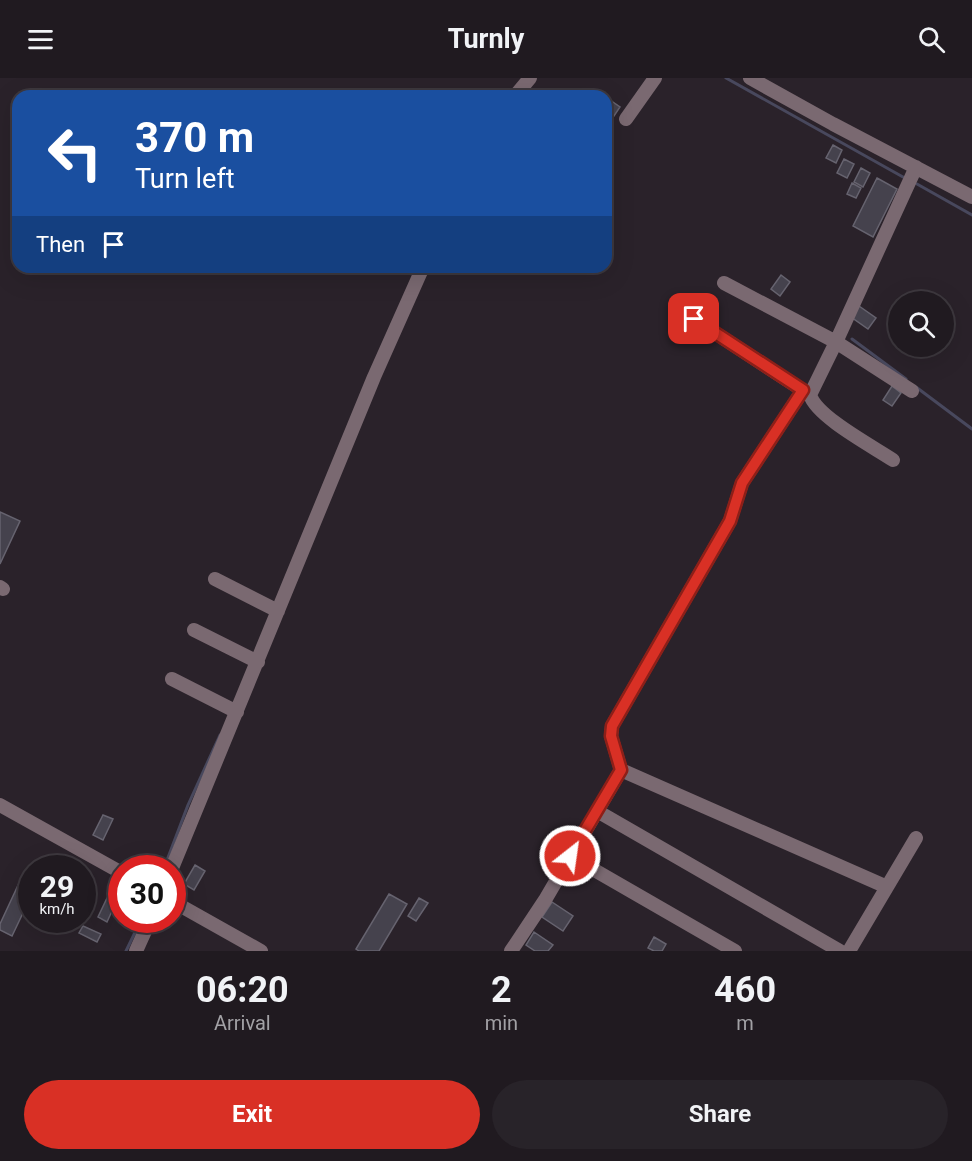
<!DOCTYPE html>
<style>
body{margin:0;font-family:Roboto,sans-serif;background:#282329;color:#f1f3f6;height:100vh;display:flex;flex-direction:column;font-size:22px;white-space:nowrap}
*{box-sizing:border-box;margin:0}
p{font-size:20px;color:#a2a1a5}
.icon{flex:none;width:33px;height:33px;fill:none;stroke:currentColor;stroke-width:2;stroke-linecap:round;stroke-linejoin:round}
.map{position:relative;height:873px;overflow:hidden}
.sheet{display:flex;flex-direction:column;background:#201a20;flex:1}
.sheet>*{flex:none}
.banner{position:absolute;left:12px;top:12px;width:600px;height:183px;border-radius:18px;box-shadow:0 6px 24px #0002,0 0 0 2px #3d383e;background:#1a4fa0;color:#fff;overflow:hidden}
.buttons{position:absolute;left:888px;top:213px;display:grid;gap:12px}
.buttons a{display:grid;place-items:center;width:66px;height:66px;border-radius:50%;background:#201a20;box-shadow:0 6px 24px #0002,0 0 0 2px #3d383e;font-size:30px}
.speed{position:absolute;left:18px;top:777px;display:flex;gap:12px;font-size:30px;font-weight:700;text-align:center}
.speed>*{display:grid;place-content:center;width:78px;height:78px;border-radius:50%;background:#201a20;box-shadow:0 6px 24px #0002,0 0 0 2px #3d383e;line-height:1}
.speed small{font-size:15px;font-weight:400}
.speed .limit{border:9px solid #d22;background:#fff;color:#111}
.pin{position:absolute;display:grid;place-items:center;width:51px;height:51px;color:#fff;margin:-26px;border-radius:12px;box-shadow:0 3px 9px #0006}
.me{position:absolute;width:66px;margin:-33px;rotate:30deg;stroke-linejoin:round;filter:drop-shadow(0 0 4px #0008)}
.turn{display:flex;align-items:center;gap:21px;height:126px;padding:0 24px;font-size:27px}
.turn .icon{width:78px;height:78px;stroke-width:2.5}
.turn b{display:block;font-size:42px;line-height:51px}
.then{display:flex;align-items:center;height:57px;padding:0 24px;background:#0003;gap:12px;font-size:22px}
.eta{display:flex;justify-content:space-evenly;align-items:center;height:102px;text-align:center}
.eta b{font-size:36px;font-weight:700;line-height:42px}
.action{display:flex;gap:12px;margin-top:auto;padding:12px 24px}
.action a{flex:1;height:69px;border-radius:36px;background:#d93025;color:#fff;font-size:24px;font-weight:700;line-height:69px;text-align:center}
.action a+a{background:#282329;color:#f1f3f6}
header{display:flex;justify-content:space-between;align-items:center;height:78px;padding:0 24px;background:#201a20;font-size:27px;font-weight:700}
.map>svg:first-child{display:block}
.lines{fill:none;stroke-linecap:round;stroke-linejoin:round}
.stream{stroke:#48485d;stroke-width:3}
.building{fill:#45424d;stroke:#66636f;stroke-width:1.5}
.minor{stroke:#7a6971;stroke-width:14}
.route-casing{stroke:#8d1f18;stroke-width:15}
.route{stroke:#d93025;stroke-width:10}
</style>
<header><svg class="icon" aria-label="menu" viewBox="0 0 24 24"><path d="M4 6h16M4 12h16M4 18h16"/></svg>Turnly<svg class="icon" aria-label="search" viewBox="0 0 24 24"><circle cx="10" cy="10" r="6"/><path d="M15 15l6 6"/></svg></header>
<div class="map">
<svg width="972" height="873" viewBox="0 0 972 873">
<rect width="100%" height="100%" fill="#2a222a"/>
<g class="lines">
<!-- stream -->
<path class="stream" d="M726,0L903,99
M917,106L972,137
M852,261L906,301
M916,309L972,351
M164,790L188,727L220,657
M126,873L141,842"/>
</g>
<!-- building -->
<path class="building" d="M610,22L620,29L612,41L606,36V28Z
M833,67L842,72L836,85L826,80Z
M844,81L854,86L847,100L837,95Z
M861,90L870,95L863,109L854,104Z
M877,100L897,111L873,159L853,148Z
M852,105L861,110L856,120L847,116Z
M781,197L790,204L780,218L771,211Z
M859,228L876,240L868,251L851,239Z
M892,308L901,315L892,328L883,322Z
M0,434L20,443L0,486Z
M103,737L113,741L103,762L93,757Z
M195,787L205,793L194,812L184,806Z
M20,803L32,809V816L12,858L0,852V846Z
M389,816L407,826L379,873H359L356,871Z
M108,818L117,822L107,844L98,839Z
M419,820L428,825L416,843L408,838Z
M552,824L573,838L563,853L542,839Z
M83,848L101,856L97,864L79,855Z
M534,854L553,867L548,873H535L526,867Z
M654,859L666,866L662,873H654L648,870Z"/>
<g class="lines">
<!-- minor -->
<path class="minor" d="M750,0L833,46L972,119
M515,18L530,0
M626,41L655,0
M724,205L836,264L912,313
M694,241L810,317C817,339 872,368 893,382
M803,312L742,405L730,443L612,648L611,658L621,692L887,809
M810,317L836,264L916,89
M215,501L278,533
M0,509L3,511
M194,552L258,584
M172,601L237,634
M0,727L122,795
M597,733L840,873
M570,778L735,873
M172,790L374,299L423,189
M172,823L261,873
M136,873L150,842
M511,873L545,822L621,692
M849,873L916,760"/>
</g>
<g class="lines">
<!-- route casing -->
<g class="route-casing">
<path id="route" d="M570,778L621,692L611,658L612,648L730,443L742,405L803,312L694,241"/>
</g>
<!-- route -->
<use href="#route" class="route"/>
</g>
</svg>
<div class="buttons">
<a><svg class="icon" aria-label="search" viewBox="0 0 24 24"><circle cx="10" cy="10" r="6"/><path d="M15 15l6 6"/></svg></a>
</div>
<div class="speed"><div>29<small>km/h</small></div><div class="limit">30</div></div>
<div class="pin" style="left:694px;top:241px;background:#d93025"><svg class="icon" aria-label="arrive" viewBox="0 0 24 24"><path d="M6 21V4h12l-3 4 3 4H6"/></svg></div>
<svg class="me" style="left:570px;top:778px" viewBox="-20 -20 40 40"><circle r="17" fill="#d93025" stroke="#fff" stroke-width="3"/><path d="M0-11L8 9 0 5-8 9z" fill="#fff"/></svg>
<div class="banner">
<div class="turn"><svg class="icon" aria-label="left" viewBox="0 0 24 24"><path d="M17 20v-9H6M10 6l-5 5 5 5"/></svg><div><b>370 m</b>Turn left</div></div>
<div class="then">Then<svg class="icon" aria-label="arrive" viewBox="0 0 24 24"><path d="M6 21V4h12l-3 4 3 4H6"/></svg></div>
</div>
</div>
<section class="sheet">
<div class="eta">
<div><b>06:20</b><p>Arrival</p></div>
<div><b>2</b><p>min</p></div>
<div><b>460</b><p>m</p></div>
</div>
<div class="action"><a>Exit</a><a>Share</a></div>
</section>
